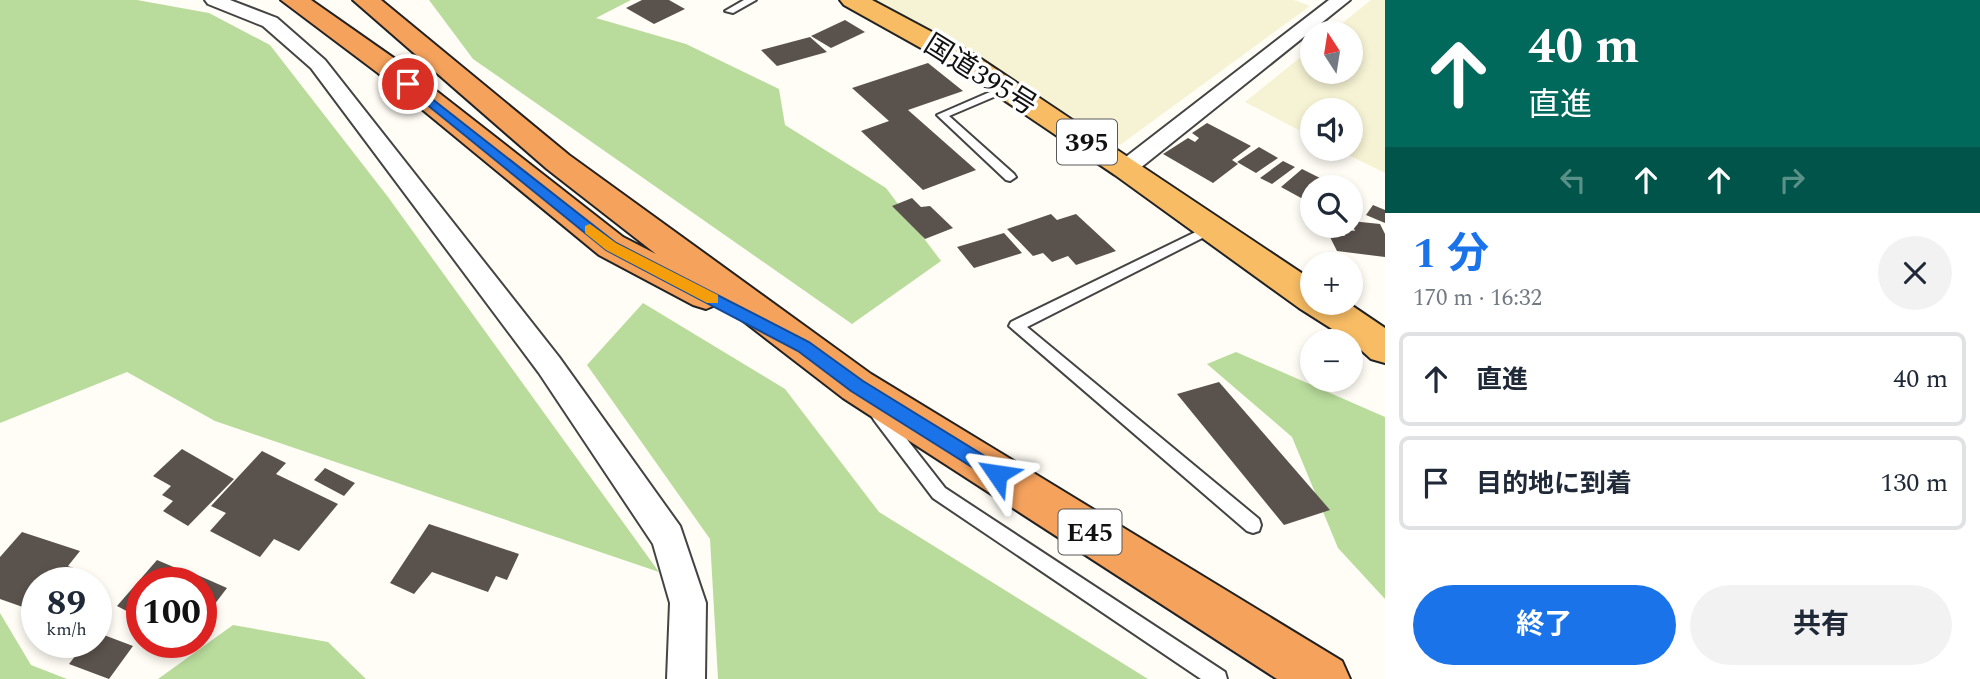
<!DOCTYPE html>
<html lang="ja">
<meta charset="utf-8">
<style>
body{margin:0;font-family:Spectral,"Noto Sans JP",serif;background:#f2f2f3;color:#1f2937;height:100vh;display:flex;flex-direction:column;font-size:26px;white-space:nowrap}
*{box-sizing:border-box;margin:0}
p{font-size:23px;color:#747a83}
.icon{flex:none;width:38px;height:38px;fill:none;stroke:currentColor;stroke-width:2;stroke-linecap:round;stroke-linejoin:round}
.map{position:relative;flex:1;overflow:hidden}
.details{display:flex;flex-direction:column;background:#fff;width:595px}
.details>*{flex:none}
.guide{background:#00695c;color:#fff;overflow:hidden}
.needle{width:46px;rotate:348deg}
.fabs{position:absolute;left:1300px;top:21px;display:grid;gap:14px}
.fabs a{display:grid;place-items:center;width:63px;height:63px;border-radius:50%;background:#fff;box-shadow:0 4px 10px #0003;font-size:35px}
.speed{position:absolute;left:21px;top:567px;display:flex;gap:14px;font-size:35px;font-weight:700;text-align:center}
.speed>*{display:grid;place-content:center;width:91px;height:91px;border-radius:50%;background:#fff;box-shadow:0 4px 10px #0003;line-height:1}
.speed small{font-size:18px;font-weight:400}
.speed .limit{border:10px solid #d22;background:#fff;color:#111}
.pin{position:absolute;display:grid;place-items:center;width:60px;height:60px;color:#fff;margin:-30px;border:4px solid #fff;border-radius:50%;box-shadow:0 2px 7px #0007}
.me{position:absolute;width:77px;margin:-38px;rotate:302deg;stroke-linejoin:round;filter:drop-shadow(0 0 5px #0008)}
.turn{display:flex;align-items:center;gap:24px;height:147px;padding:0 28px;font-size:32px}
.turn .icon{width:91px;height:91px;stroke-width:2.5}
.turn b{display:block;font-size:49px;line-height:60px}
.lanes{display:flex;align-items:center;height:66px;padding:0 28px;background:#0003;justify-content:center;gap:35px;direction:ltr}
.lanes .off{opacity:.35}
.round{display:grid;place-items:center;flex:none;width:74px;height:74px;border-radius:37px;background:#f2f2f3}
.overview{display:flex;align-items:center;justify-content:space-between;height:119px;padding:0 28px}
h1{font-size:42px;font-weight:700;line-height:52px;color:#1a73e8}
.cta{display:flex;gap:14px;margin-top:auto;padding:14px 28px}
.cta a{flex:1;height:80px;border-radius:42px;background:#1a73e8;color:#fff;font-size:28px;font-weight:700;line-height:80px;text-align:center}
.cta a+a{background:#f2f2f3;color:#1f2937}
ul{padding:0;list-style:none}
li{display:flex;align-items:center;gap:21px;height:94px;margin:0 14px 10px;padding:0 14px;border:4px solid #e0e1e3;border-radius:10px}
li div{flex:1}
li b{display:block;font-size:26px}
li em{font-style:normal}
main{display:flex;flex:1;min-height:0}
.map>svg:first-child{display:block}
.farmland{fill:#f6f3d4}
.forest{fill:#b9dc9c}
.building{fill:#5a524d}
.lines{fill:none;stroke-linecap:round;stroke-linejoin:round}
.service-casing{stroke:#444;stroke-width:4}
.minor-casing{stroke:#444;stroke-width:4}
.trunk-casing{stroke:#222;stroke-width:4}
.motorway-casing{stroke:#222;stroke-width:4}
.service{fill:#fff;fill-rule:evenodd}
.minor{fill:#fff;fill-rule:evenodd}
.trunk{fill:#f7bc64;fill-rule:evenodd}
.motorway{fill:#f5a25d;fill-rule:evenodd}
.route{fill:#1a73e8;stroke:#114b97;stroke-width:2}
.slow{fill:#f59e0b}
.labels{text-anchor:middle;stroke-width:7;stroke-linejoin:round;paint-order:stroke}
.shield{fill:#fff;stroke:#585858;stroke-width:2}
.shield-label{font-size:26px;font-weight:bold;fill:#111}
.street-label{font-size:28px;fill:#111;stroke:#fff}
</style>
<main>
<div class="map">
<svg width="1385" height="679" viewBox="0 0 1385 679">
<rect width="100%" height="100%" fill="#fffdf5"/>
<!-- farmland -->
<path class="farmland" d="M876,0H1294L1310,6L1120,145Z
M1371,0H1385V173L1336,149H1351V110H1312V137L1245,102L1312,48V72H1351V33H1330Z"/>
<!-- forest -->
<path class="forest" d="M0,0H137L209,13L270,45L388,197L659,572L215,421L127,372L0,423Z
M429,0H631L596,18L686,44L779,89L785,125L886,188L941,261L852,324L473,59Z
M643,303L785,389L879,512L1148,679H718L710,539L587,365Z
M1236,352L1385,417V599L1338,548L1292,437L1207,364Z
M0,613L31,665L67,679H0Z
M233,625L328,642L366,679H158Z"/>
<!-- building -->
<path class="building" d="M642,0H669L685,9L654,24L626,8Z
M845,20L865,32L831,48L811,36Z
M810,37L827,52L777,66L761,50Z
M928,63L963,91L908,110L976,170L923,190L861,131L889,121L852,88Z
M1207,123L1251,146L1232,160L1238,164L1213,183L1163,154L1188,138L1195,142L1199,138L1192,133Z
M1259,147L1278,158L1256,173L1237,162Z
M1283,161L1295,167L1272,184L1260,178Z
M1302,169L1338,187H1312V204L1281,187Z
M912,198L921,207L930,206L953,228L925,239L892,206Z
M1373,205L1385,210V223L1366,215Z
M1051,214L1057,220L1076,214L1116,251L1076,265L1068,256L1052,262L1043,253L1033,256L1007,229Z
M1351,221L1380,224L1385,234V257L1337,251L1329,235L1345,236L1341,229L1355,231Z
M1004,233L1022,253L974,268L957,247Z
M1219,382L1330,510L1284,525L1177,394Z
M182,449L234,479L188,526L163,511L173,501L162,495L171,486L153,476Z
M262,451L286,463L276,474L338,504L299,551L274,539L260,557L210,531L226,513L211,506Z
M325,468L355,483L344,496L314,480Z
M429,524L519,554L507,580L496,576L488,592L432,572L414,594L390,583Z
M22,532L80,551L68,566L85,572L76,583H37V612L0,599V557Z
M157,560L183,571L173,583H142V619L117,606Z
M193,573L227,588L201,622V583H185Z
M96,632L133,646L109,679L69,664L86,642H96Z"/>
<g class="lines">
<!-- service casing -->
<g class="service-casing">
<path id="service" d="M744,0H756L733,13L725,11Z
M1006,85L1010,86V90L949,116L1014,174L1016,177L1010,181L1006,180L937,115Z
M1212,224L1218,228L1216,231L1027,327L1259,519L1261,525L1259,531L1253,533L1247,531L1009,326L1011,322Z
M879,409L884,410L945,488L1225,672L1227,679H1201L933,498L874,420L871,415L874,410Z"/>
</g>
<!-- minor casing -->
<g class="minor-casing">
<path id="minor" d="M205,0H230L277,18L325,60L559,357L680,526L706,603L705,679H667L670,603L653,544L539,373L311,68L263,26L208,4Z
M1329,0H1350L1134,173H1118L1114,168L1118,163Z"/>
</g>
<!-- trunk casing -->
<g class="trunk-casing">
<path id="trunk" d="M840,0H872L975,55L1312,280V303H1348L1385,328V363L1371,359L1351,341L1299,308L1115,175L955,67L844,5Z"/>
</g>
<!-- motorway casing -->
<g class="motorway-casing">
<path id="motorway" d="M281,0H311L398,61L623,237L656,254L547,169L353,0H381L569,155L871,374L1342,661L1350,679H1277L843,398L720,303L706,309L693,305L599,255L378,73Z"/>
</g>
<!-- service -->
<use href="#service" class="service"/>
<!-- minor -->
<use href="#minor" class="minor"/>
<!-- trunk -->
<use href="#trunk" class="trunk"/>
<!-- motorway -->
<use href="#motorway" class="motorway"/>
</g>
<!-- route -->
<path class="route" d="M408,80L616,243L809,342L863,381L1004,468L1006,474L1004,479H991L851,391L798,351L606,250L404,86V81Z"/>
<!-- slow -->
<path class="slow" d="M590,224L616,243L718,295V303H707L606,250L585,233V226Z"/>
<g class="labels">
<!-- shield labels -->
<g class="shield">
<rect x="1057" y="119.5" width="60" height="45" rx="5"/>
<rect x="1058.5" y="509.5" width="63" height="45" rx="5"/>
</g>
<g class="shield-label">
<text x="1087" y="151">395</text>
<text x="1090" y="541">E45</text>
</g>
<!-- street labels -->
<g class="street-label">
<text transform="translate(981 74) rotate(32)" y="10">国道395号</text>
</g>
</g>
</svg>
<div class="fabs">
<a><svg class="needle" viewBox="-14 -14 28 28"><path d="M0-13l5 13h-10z" fill="#e53935"/><path d="M0 13l5-13h-10z" fill="#747a83"/></svg></a>
<a><svg class="icon" aria-label="sound" viewBox="0 0 24 24"><path d="M4 9h4l5-4v14l-5-4H4zM17 9q2 3 0 6"/></svg></a>
<a><svg class="icon" aria-label="search" viewBox="0 0 24 24"><circle cx="10" cy="10" r="6"/><path d="M15 15l6 6"/></svg></a>
<a>+</a>
<a>−</a>
</div>
<div class="speed"><div>89<small>km/h</small></div><div class="limit">100</div></div>
<div class="pin" style="left:408px;top:84px;background:#d93025"><svg class="icon" aria-label="arrive" viewBox="0 0 24 24"><path d="M6 21V4h12l-3 4 3 4H6"/></svg></div>
<svg class="me" style="left:997px;top:474px" viewBox="-20 -20 40 40"><path d="M0-17L14 15 0 8-14 15z" fill="#1a73e8" stroke="#fff" stroke-width="4"/></svg>
</div>
<section class="details">
<div class="guide">
<div class="turn"><svg class="icon" aria-label="ahead" viewBox="0 0 24 24"><path d="M12 20V5M6 11l6-6 6 6"/></svg><div><b>40 m</b>直進</div></div>
<div class="lanes"><svg class="icon off" aria-label="left" viewBox="0 0 24 24"><path d="M17 20v-9H6M10 6l-5 5 5 5"/></svg><svg class="icon" aria-label="ahead" viewBox="0 0 24 24"><path d="M12 20V5M6 11l6-6 6 6"/></svg><svg class="icon" aria-label="ahead" viewBox="0 0 24 24"><path d="M12 20V5M6 11l6-6 6 6"/></svg><svg class="icon off" aria-label="right" viewBox="0 0 24 24"><path d="M7 20v-9h11M14 6l5 5-5 5"/></svg></div>
</div>
<div class="overview"><div><h1>1 分</h1><p>170 m · 16:32</p></div><a class="round"><svg class="icon" aria-label="close" viewBox="0 0 24 24"><path d="M6 6l12 12M18 6L6 18"/></svg></a></div>
<ul>
<li><svg class="icon" aria-label="ahead" viewBox="0 0 24 24"><path d="M12 20V5M6 11l6-6 6 6"/></svg><div><b>直進</b></div><em>40 m</em></li>
<li><svg class="icon" aria-label="arrive" viewBox="0 0 24 24"><path d="M6 21V4h12l-3 4 3 4H6"/></svg><div><b>目的地に到着</b></div><em>130 m</em></li>
</ul>
<div class="cta"><a>終了</a><a>共有</a></div>
</section>
</main>
